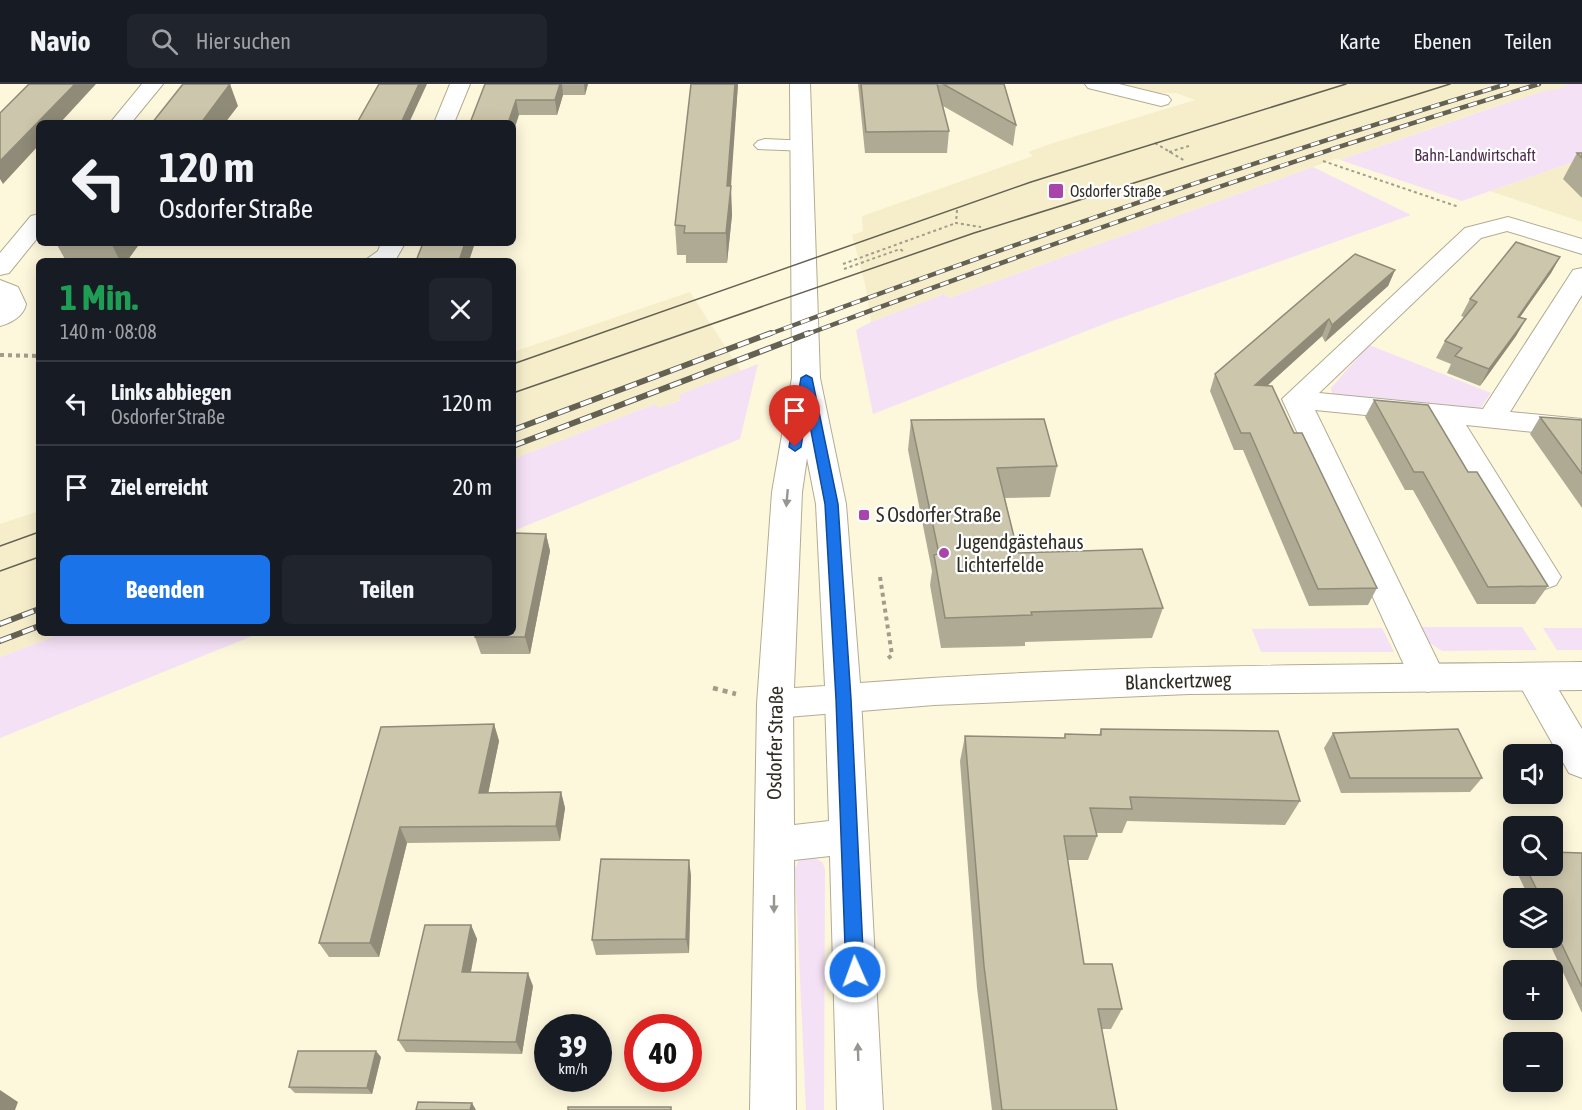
<!DOCTYPE html>
<html lang="de">
<meta charset="utf-8">
<style>
body{margin:0;font-family:"Asap Condensed",sans-serif;background:#20242c;color:#f1f3f6;height:100vh;display:flex;flex-direction:column;font-size:22px;white-space:nowrap}
*{box-sizing:border-box;margin:0}
p{font-size:20px;color:#9ea1a6}
.icon{flex:none;width:33px;height:33px;fill:none;stroke:currentColor;stroke-width:2;stroke-linecap:round;stroke-linejoin:round}
.map{position:relative;flex:1;overflow:hidden}
.drawer{position:absolute;left:36px;top:174px;width:480px;height:378px;display:flex;flex-direction:column;background:#171b24;border-radius:9px;box-shadow:0 3px 15px #0003}
.drawer>*{flex:none}
.hud{position:absolute;left:36px;top:36px;width:480px;height:126px;border-radius:9px;box-shadow:0 3px 15px #0003;background:#171b24;color:#f1f3f6;overflow:hidden}
.tools{position:absolute;left:1503px;top:660px;display:grid;gap:12px}
.tools a{display:grid;place-items:center;width:60px;height:60px;border-radius:9px;background:#171b24;box-shadow:0 3px 15px #0003;font-size:30px}
.speed{position:absolute;left:534px;top:930px;display:flex;gap:12px;font-size:30px;font-weight:700;text-align:center}
.speed>*{display:grid;place-content:center;width:78px;height:78px;border-radius:50%;background:#171b24;box-shadow:0 3px 15px #0003;line-height:1}
.speed small{font-size:15px;font-weight:400}
.speed .limit{border:9px solid #d22;background:#fff;color:#111}
.pin{position:absolute;display:grid;place-items:center;width:51px;height:51px;color:#fff;margin:-62px -26px;border-radius:50% 50% 50% 0;rotate:-45deg;box-shadow:0 0 6px #0007}
.pin .icon{rotate:45deg}
.me{position:absolute;width:66px;margin:-33px;rotate:358deg;stroke-linejoin:round;filter:drop-shadow(0 0 4px #0008)}
.turn{display:flex;align-items:center;gap:21px;height:126px;padding:0 24px;font-size:27px}
.turn .icon{width:78px;height:78px;stroke-width:2.5}
.turn b{display:block;font-size:42px;line-height:51px}
.round{display:grid;place-items:center;flex:none;width:63px;height:63px;border-radius:9px;background:#20242c}
.head{display:flex;align-items:center;justify-content:space-between;height:102px;padding:0 24px}
h1{font-size:36px;font-weight:700;line-height:45px;color:#1e9e55}
.primary-button{display:flex;gap:12px;margin-top:auto;padding:12px 24px}
.primary-button a{flex:1;height:69px;border-radius:9px;background:#1a73e8;color:#fff;font-size:24px;font-weight:700;line-height:69px;text-align:center}
.primary-button a+a{background:#20242c;color:#f1f3f6}
ul{padding:0;list-style:none}
li{display:flex;align-items:center;gap:18px;height:84px;padding:0 24px;border-top:2px solid #363941}
li div{flex:1}
li b{display:block;font-size:22px}
li em{font-style:normal}
header{display:flex;align-items:center;gap:36px;box-sizing:border-box;height:84px;padding:0 30px;background:#171b24;border-bottom:2px solid #363941}
header strong{font-size:28px}
nav{display:flex;gap:33px;margin-inline-start:auto;font-size:21px}
.search{width:420px;height:54px;background:#20242c;display:flex;align-items:center;gap:15px;box-sizing:border-box;padding:0 21px;border-radius:9px;color:#9ea1a6;font-size:22px}
.map>svg:first-child{display:block}
.built{fill:#f6eecb}
.green{fill:#f5e1f5}
.lines{fill:none;stroke-linecap:round;stroke-linejoin:round}
.minor-casing{stroke:#b3ac93;stroke-width:2}
.major-casing{stroke:#b3ac93;stroke-width:2}
.path-far2{stroke:#a19d8a;stroke-width:2;stroke-dasharray:3 3;stroke-linecap:butt}
.path-far1{stroke:#a19d8a;stroke-width:4;stroke-dasharray:4 4;stroke-linecap:butt}
.path{stroke:#a19d8a;stroke-width:4.5;stroke-dasharray:5 5;stroke-linecap:butt}
.minor{fill:#fff;fill-rule:evenodd}
.major{fill:#fff;fill-rule:evenodd}
.tram{stroke:#646153;stroke-width:1.5}
.rail-far1-casing{stroke:#646153;stroke-width:4.5}
.rail-casing{stroke:#646153;stroke-width:6}
.rail-far1{stroke:#fff;stroke-width:3;stroke-dasharray:9;stroke-linecap:butt}
.rail{stroke:#fff;stroke-width:4;stroke-dasharray:12;stroke-linecap:butt}
.wall{fill:#afaa94}
.shaded-wall{fill:#8f8b78}
.building{fill:#ccc6ac;stroke:#8f8b78;stroke-width:1.5}
.oneway{fill:#989692}
.route{fill:#1a73e8;stroke:#114b97;stroke-width:1.5}
.poi-dot{fill:#a844aa;stroke:#fff;stroke-width:2}
.labels{text-anchor:middle;stroke-width:4.5;stroke-linejoin:round;paint-order:stroke}
.far-park-label{font-size:16px;fill:#4f2c4f;stroke:#fff}
.far-poi-label{font-size:16px;fill:#302e24;stroke:#fff;text-anchor:start}
.poi-label{font-size:20px;fill:#302e24;stroke:#fff;text-anchor:start}
.street-label{font-size:20px;fill:#302e24;stroke:#fff}
</style>
<header>
<strong>Navio</strong>
<div class="search"><svg class="icon" aria-label="search" viewBox="0 0 24 24"><circle cx="10" cy="10" r="6"/><path d="M15 15l6 6"/></svg>Hier suchen</div>
<nav><a>Karte</a><a>Ebenen</a><a>Teilen</a></nav>
</header>
<div class="map">
<svg width="1582" height="1026" viewBox="0 0 1582 1026">
<rect width="100%" height="100%" fill="#fdf7dc"/>
<!-- built -->
<path class="built" d="M1113,0H1569L1563,2L1565,4L1499,21L1340,76L1335,75L949,214L944,210L871,238L866,204L852,151L863,147L862,132L1033,72L1028,68L1053,59L1195,16L1176,9H1151Z
M1582,75V138L1490,107Z
M690,208L741,287L678,311L682,315L659,325L655,320L513,375V268Z
M39,427V549H63L0,573V440Z"/>
<!-- green -->
<path class="green" d="M1569,0H1582V75L1462,117L1340,76L1500,21L1548,6L1564,4L1562,2Z
M1313,83L1411,131L1112,237L873,330L856,246L871,238L944,210L949,214Z
M1369,261L1491,309L1478,328L1332,310L1331,304Z
M758,280L740,355L513,447V375L655,320L659,324L681,316L678,311Z
M1422,543H1522L1537,566L1442,567L1430,559Z
M1382,544L1394,568H1261L1252,545Z
M1543,544H1582V566H1557Z
M63,549H260L0,654V573Z
M812,772L823,779L825,786L824,1026H806L795,785L800,773Z"/>
<g class="lines">
<!-- minor casing -->
<g class="minor-casing">
<path id="minor" d="M142,0H163L131,39H110Z
M450,0H470L454,39H434Z
M1085,0H1119L1168,12L1171,16L1168,20L1161,22L1088,4Z
M765,55L809,57L812,62L809,67L758,65L754,61L758,57Z
M39,130V152L9,189L0,191V169L31,132Z
M1508,133L1582,155V170L1507,147L1481,154L1319,309L1483,325L1573,186L1582,184V211L1510,328L1582,335V353L1466,341L1561,493L1556,501L1545,505L1534,501L1436,338L1315,326L1446,594L1440,604L1428,608L1416,604L1410,594L1282,315L1465,144Z
M381,159H405L395,177H364L378,167Z
M0,196L18,203L26,220C24,232 11,239 0,242Z
M1533,579L1545,583L1582,645V694L1569,689L1515,593L1521,583Z
M843,600L856,604L861,614L883,1026H837L830,772L794,776L796,1026H750L757,620L762,610L775,606L788,610L793,620L794,741L829,737L825,614L830,604Z"/>
</g>
<!-- major casing -->
<g class="major-casing">
<path id="major" d="M790,0H810L820,294L846,420L860,599C1100,580 1341,581 1582,578V606L1189,610L934,621L775,634L762,630L757,620L772,408L792,294ZM807,374L816,420L825,602L794,604L802,408Z"/>
</g>
<!-- path-far2 -->
<path class="path-far2" d="M1155,59L1185,77
M1169,68L1189,62
M1323,77L1459,123
M957,126L956,139L981,143
M843,180L956,139
M844,185L900,165L904,168"/>
<!-- path-far1 -->
<path class="path-far1" d="M0,271L39,272
M880,493L892,571L886,576"/>
<!-- path -->
<path class="path" d="M713,604L736,610"/>
<!-- minor -->
<use href="#minor" class="minor"/>
<!-- major -->
<use href="#major" class="major"/>
<!-- tram -->
<path class="tram" d="M513,280L1031,98L1346,0
M513,309L974,149L1450,0
M0,462L39,448
M0,487L39,473"/>
<!-- rail-far1 casing -->
<g class="rail-far1-casing">
<path id="rail-far1" d="M767,251C1012,160 1257,75 1507,0
M805,251C1048,160 1291,75 1539,0"/>
</g>
<!-- rail casing -->
<g class="rail-casing">
<path id="rail" d="M513,346L771,249
M513,362L809,249
M0,540L39,525
M0,557L39,542"/>
</g>
<!-- rail-far1 -->
<use href="#rail-far1" class="rail-far1"/>
<!-- rail -->
<use href="#rail" class="rail"/>
</g>
<!-- wall -->
<path class="wall" d="M485,0H588L585,11H563L557,31H519Z
M691,0H738L730,102L732,131L727,179H686V171H677L675,141Z
M858,0H1004L1016,41L1013,62L943,22L949,47L947,69H865Z
M1577,69H1582V114L1563,95Z
M56,159H140L127,177H66Z
M1560,173L1551,189L1520,233L1526,235L1516,252L1480,302L1447,289L1451,280L1436,274L1445,257L1464,233L1461,232L1470,215Z
M1395,186L1388,202L1325,258L1322,252L1267,302L1294,349L1377,504L1368,521L1309,522L1243,366H1234L1210,307L1215,290Z
M1374,316L1468,388L1548,502L1535,520H1477L1413,406H1405L1365,333Z
M1540,333L1582,336V424L1530,350Z
M911,336L1057,382L1050,413L1005,414L1018,469L1163,524L1152,554L1025,558V562L941,564L930,501L932,487L908,366Z
M546,450L550,467L530,570H481L475,553Z
M494,640L499,657L488,709L561,708L565,724L560,757L407,759L379,873H329L319,859L381,643Z
M1101,645L1300,717L1285,741L1127,737L1122,749H1096L1097,752L1088,776H1068L1084,880L1122,925L1111,945H1102L1117,1026H992L977,904L960,677L965,652L1064,654L1065,650L1099,651Z
M1333,649L1482,694L1470,708L1341,709L1324,664Z
M1582,769V929L1547,854H1552V814H1529L1514,782H1552Z
M691,791L689,869L596,871L592,856Z
M471,841L477,855L471,888L533,902L522,970L406,968L398,956Z
M381,973L372,1010L295,1009L289,1003Z"/>
<!-- shaded-wall -->
<path class="shaded-wall" d="M75,0H96L60,39H39V61L3,100L0,95V77Z
M230,0L238,22L225,39H201Z
M419,0H427L409,39H401Z
M560,0H562L563,11L557,31L555,16Z
M584,0H588L585,11Z
M735,0H738L730,117L731,102L732,131L727,179L726,149L727,102Z
M516,16L519,31L513,49V39H508Z
M111,159H140L127,177H120Z
M465,159H475L469,177H459Z
M1560,173L1551,189L1509,249L1518,233Z
M1395,186L1388,202L1325,258L1332,241Z
M1329,235L1322,252L1249,318L1255,301Z
M1526,235L1516,252L1480,302L1489,285Z
M546,450L550,467L530,570L525,553Z
M494,640L499,657L485,725L479,709Z
M561,708L565,724L560,757L556,742Z
M400,743L407,759L379,873L370,859Z
M689,776L691,791L689,869L686,855Z
M471,841L477,855L468,901L462,888Z
M528,889L533,902L522,970L516,958Z
M376,967L381,973L372,1010L367,1004Z
M0,1006L18,1018L15,1026H0Z
M472,1019L476,1026H470Z"/>
<!-- building -->
<path class="building" d="M29,0H75L0,77V29Z
M183,0H230L201,39H152Z
M379,0H419L401,39H357Z
M485,0H560L555,16H516L508,39H470Z
M691,0H735L727,102H731L726,149H684L685,142L675,141Z
M861,0H937L949,47L866,48Z
M943,0H1004L1016,41Z
M1577,69H1582V74Z
M1516,158L1560,173L1518,233L1526,235L1489,285L1455,272L1462,264L1445,257L1477,218L1470,215Z
M423,159H465L459,177H416Z
M1355,170L1395,186L1332,241L1329,235L1255,301L1272,302L1294,349H1302L1377,504L1318,505L1250,349H1241L1215,290Z
M1374,316L1428,321L1468,388H1477L1548,502L1488,503L1423,388H1414Z
M1540,333L1582,336V390Z
M1044,335L1057,382L997,384L1018,469L1142,465L1163,524L1031,528L1032,531L945,534L934,471L939,470L911,336Z
M513,449L546,450L525,553H475L476,549H513Z
M494,640L479,709L561,708L556,742L400,743L370,859H319L381,643Z
M1101,645L1278,647L1300,717L1130,713L1132,725L1090,724L1097,752H1064L1084,880H1112L1122,925H1098L1117,1026H1002L984,882L965,652L1065,654V650L1101,651Z
M1458,645L1482,694H1350L1333,649Z
M1552,768L1582,769V903L1552,840V814H1541L1525,782H1552Z
M601,775L689,776L686,855L592,856Z
M425,841H471L462,888L528,889L516,958L398,956Z
M298,967H376L367,1004L289,1003Z
M418,1018L472,1019L470,1026H416Z
M568,1023H671V1026H568Z"/>
<!-- one-way arrows -->
<defs><path id="oneway-solid" d="M-6-.8H1V-3.2L6.5 0L1 3.2V.8H-6Z" transform="scale(1.5)"/></defs>
<g class="oneway">
<use href="#oneway-solid" transform="translate(787 414) rotate(95)"/>
<use href="#oneway-solid" transform="translate(774 820) rotate(90)"/>
<use href="#oneway-solid" transform="translate(858 968) rotate(-92)"/>
</g>
<!-- route -->
<path class="route" d="M806,291L812,294L838,420L851,615L864,888L861,894L855,896L849,894L846,888L836,615L825,420L807,326L801,363L795,367L789,363L801,294Z"/>
<!-- markers -->
<g class="poi-dot">
<rect x="1048" y="99" width="16" height="16" rx="3"/>
<rect x="858" y="425" width="12" height="12" rx="3"/>
<circle cx="944" cy="469" r="6"/>
</g>
<g class="labels">
<!-- far-park labels -->
<g class="far-park-label">
<text x="1475" y="77">Bahn-Landwirtschaft</text>
</g>
<!-- far-poi labels -->
<g class="far-poi-label">
<text x="1070" y="113">Osdorfer Straße</text>
</g>
<!-- poi labels -->
<g class="poi-label">
<text x="876" y="438">S Osdorfer Straße</text>
<text x="956" y="465">Jugendgästehaus<tspan x="956" dy="23">Lichterfelde</tspan></text>
</g>
<!-- street labels -->
<g class="street-label">
<text transform="translate(1178 597) rotate(-2)" y="7">Blanckertzweg</text>
<text transform="translate(775 659) rotate(-89)" y="7">Osdorfer Straße</text>
</g>
</g>
</svg>
<div class="tools">
<a><svg class="icon" aria-label="sound" viewBox="0 0 24 24"><path d="M4 9h4l5-4v14l-5-4H4zM17 9q2 3 0 6"/></svg></a>
<a><svg class="icon" aria-label="search" viewBox="0 0 24 24"><circle cx="10" cy="10" r="6"/><path d="M15 15l6 6"/></svg></a>
<a><svg class="icon" aria-label="layers" viewBox="0 0 24 24"><path d="M12 4l9 5-9 5-9-5zM3 14l9 5 9-5"/></svg></a>
<a>+</a>
<a>−</a>
</div>
<div class="speed"><div>39<small>km/h</small></div><div class="limit">40</div></div>
<div class="pin" style="left:795px;top:363px;background:#d93025"><svg class="icon" aria-label="arrive" viewBox="0 0 24 24"><path d="M6 21V4h12l-3 4 3 4H6"/></svg></div>
<svg class="me" style="left:855px;top:888px" viewBox="-20 -20 40 40"><circle r="17" fill="#1a73e8" stroke="#fff" stroke-width="3"/><path d="M0-11L8 9 0 5-8 9z" fill="#fff"/></svg>
<div class="hud">
<div class="turn"><svg class="icon" aria-label="left" viewBox="0 0 24 24"><path d="M17 20v-9H6M10 6l-5 5 5 5"/></svg><div><b>120 m</b>Osdorfer Straße</div></div>
</div>
<section class="drawer">
<div class="head"><div><h1>1 Min.</h1><p>140 m · 08:08</p></div><a class="round"><svg class="icon" aria-label="close" viewBox="0 0 24 24"><path d="M6 6l12 12M18 6L6 18"/></svg></a></div>
<ul>
<li><svg class="icon" aria-label="left" viewBox="0 0 24 24"><path d="M17 20v-9H6M10 6l-5 5 5 5"/></svg><div><b>Links abbiegen</b><p>Osdorfer Straße</p></div><em>120 m</em></li>
<li><svg class="icon" aria-label="arrive" viewBox="0 0 24 24"><path d="M6 21V4h12l-3 4 3 4H6"/></svg><div><b>Ziel erreicht</b></div><em>20 m</em></li>
</ul>
<div class="primary-button"><a>Beenden</a><a>Teilen</a></div>
</section>
</div>
